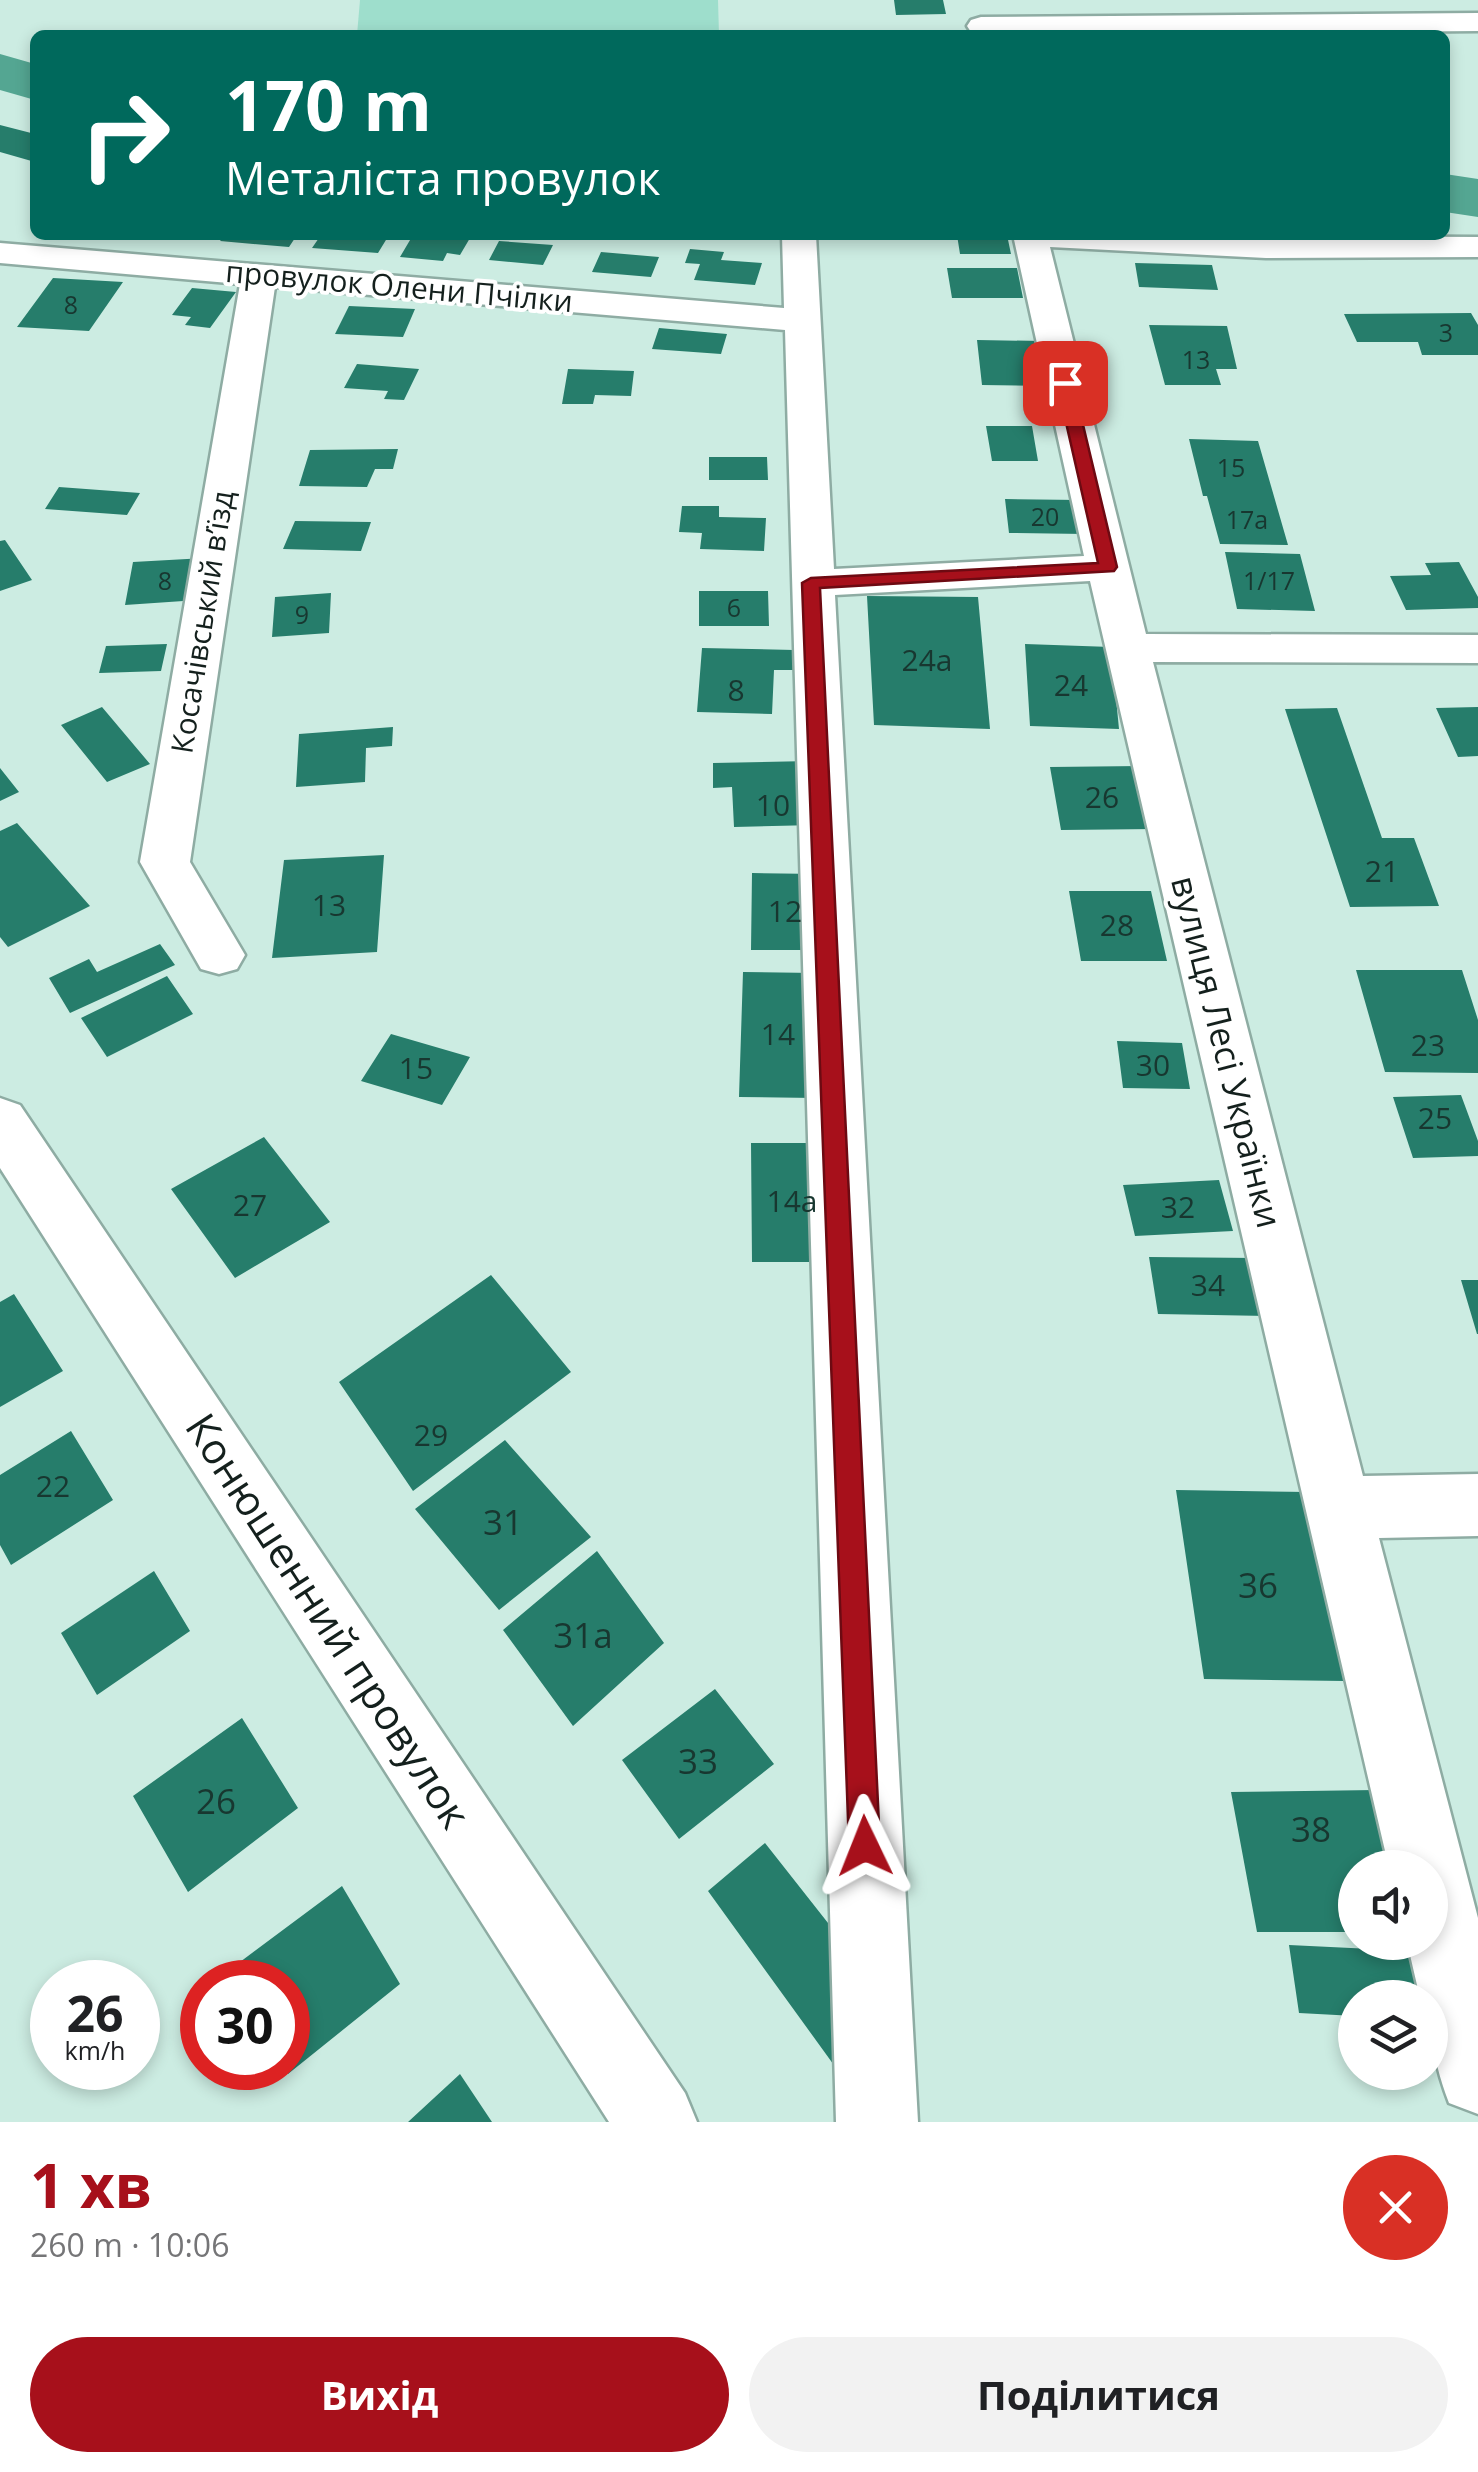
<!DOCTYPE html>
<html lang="uk">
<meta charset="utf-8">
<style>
body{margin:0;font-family:"Open Sans",sans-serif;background:#f2f2f2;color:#202124;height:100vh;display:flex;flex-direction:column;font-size:38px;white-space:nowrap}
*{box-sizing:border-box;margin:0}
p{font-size:32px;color:#757577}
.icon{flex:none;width:55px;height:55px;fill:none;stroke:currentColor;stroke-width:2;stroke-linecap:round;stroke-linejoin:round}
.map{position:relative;height:2122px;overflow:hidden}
.sheet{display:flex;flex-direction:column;background:#fff;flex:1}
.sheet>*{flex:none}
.hud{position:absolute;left:30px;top:30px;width:1420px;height:210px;border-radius:15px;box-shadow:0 5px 15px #0003;background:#00695c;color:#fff;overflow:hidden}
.fabs{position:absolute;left:1338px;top:1850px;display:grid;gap:20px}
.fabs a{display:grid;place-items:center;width:110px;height:110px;border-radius:50%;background:#fff;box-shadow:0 5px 15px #0003;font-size:50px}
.speed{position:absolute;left:30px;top:1960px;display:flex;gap:20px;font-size:50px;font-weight:700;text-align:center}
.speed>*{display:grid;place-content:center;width:130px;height:130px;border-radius:50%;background:#fff;box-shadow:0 5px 15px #0003;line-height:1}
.speed small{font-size:25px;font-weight:400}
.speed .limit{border:15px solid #d22;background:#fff;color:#111}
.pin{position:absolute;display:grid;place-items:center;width:85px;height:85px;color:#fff;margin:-42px;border-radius:20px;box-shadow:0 5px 15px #0006}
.me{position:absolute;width:110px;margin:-55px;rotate:358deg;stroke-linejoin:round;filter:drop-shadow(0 0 8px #0008)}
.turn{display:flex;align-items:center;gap:35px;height:210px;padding:0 30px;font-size:45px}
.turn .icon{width:130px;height:130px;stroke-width:2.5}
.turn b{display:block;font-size:70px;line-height:85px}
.round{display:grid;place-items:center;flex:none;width:105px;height:105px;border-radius:52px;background:#f2f2f2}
.head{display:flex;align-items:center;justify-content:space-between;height:170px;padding:0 30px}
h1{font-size:60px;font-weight:700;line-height:75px;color:#a7101b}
.button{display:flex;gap:20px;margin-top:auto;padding:20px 30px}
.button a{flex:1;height:115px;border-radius:60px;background:#a7101b;color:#fff;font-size:40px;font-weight:700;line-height:115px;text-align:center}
.button a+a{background:#f2f2f2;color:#202124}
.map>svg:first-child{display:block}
.green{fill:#9edecc}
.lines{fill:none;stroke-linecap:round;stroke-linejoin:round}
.river{fill:#54a692;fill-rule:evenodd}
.building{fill:#267d6b}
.street-casing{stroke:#8eaca3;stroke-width:5}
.street{fill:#fff;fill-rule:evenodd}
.route{fill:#a7101b;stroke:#6d0a12;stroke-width:2.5}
.labels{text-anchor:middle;stroke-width:8;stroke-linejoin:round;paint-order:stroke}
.far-number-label{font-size:25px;fill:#183730}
.far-street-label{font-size:30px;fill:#14201d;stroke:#fff}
.number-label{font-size:30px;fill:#183730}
.street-label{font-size:35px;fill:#14201d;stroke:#fff}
.near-number-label{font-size:35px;fill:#183730}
.near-street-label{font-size:42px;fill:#14201d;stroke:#fff}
</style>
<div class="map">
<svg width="1478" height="2122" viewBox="0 0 1478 2122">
<rect width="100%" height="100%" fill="#ccece2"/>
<!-- green -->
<path class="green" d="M360,0H718L719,35H357Z"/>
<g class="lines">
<!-- river -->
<path class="river" d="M0,54L35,64V100L0,90Z
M1445,174L1478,179V217L1445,212Z"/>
</g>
<!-- building -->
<path class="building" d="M894,0H943L946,14L896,15Z
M0,125L35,134V162L0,152Z
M225,235H297L289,247L220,241Z
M321,235H389L378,253L312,248Z
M413,235H437L470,238L460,255L447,253L443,261L400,257Z
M957,235H1007L1011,254H960Z
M499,241L553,245L543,265L489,260Z
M690,249L724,252L721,260L762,263L755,285L694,280L700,264L685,263Z
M601,252L659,257L651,277L592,272Z
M1135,263L1212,265L1218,290L1139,287Z
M947,268H1017L1023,298H952Z
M53,278L123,282L89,331L17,327Z
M192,288L236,292L210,328L185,325L191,317L172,315Z
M349,306L415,309L403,337L335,334Z
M1471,313L1478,325V355H1422L1418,342H1357L1344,314Z
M1149,325L1227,326L1237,369H1216L1221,385H1165Z
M659,328L727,334L721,354L652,349Z
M977,340L1041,341L1047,386L982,385Z
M357,364L419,369L404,400L384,399L388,391L344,388Z
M568,369L634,371L631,396L595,395L593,404H562Z
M986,426H1032L1038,461H992Z
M1189,439L1258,441L1288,545L1220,544L1207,496H1203Z
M398,449L393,469H375L367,487L299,486L310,450Z
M709,457H767L768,480H709Z
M59,487L140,493L127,515L45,509Z
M1005,499L1079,500L1085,534L1009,533Z
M682,506H719V517L766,518L764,551L700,549L702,533L679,532Z
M295,521L371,522L361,551L283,549Z
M5,540L32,580L0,591V541Z
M1225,552L1300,554L1315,611L1237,609Z
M205,558L198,600L125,605L133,562Z
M1459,562L1478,597V608L1406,610L1390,576L1431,575L1425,563Z
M699,591H768L769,626H699Z
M331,593L329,633L272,637L275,597Z
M867,596L978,597L990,729L874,725Z
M167,644L161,671L99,673L106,646Z
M1025,644L1111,647L1119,729L1030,726Z
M702,648L794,650V670H774L772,714L697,712Z
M102,707L150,764L107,782L61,725Z
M1478,707V756L1458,757L1436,708Z
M1337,708L1382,838H1414L1439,906L1350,907L1285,709Z
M393,727L392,746L366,748L365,782L296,787L299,734Z
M810,761L815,825L734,827L732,787L713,788V763Z
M1141,766L1155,829L1061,830L1050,767Z
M0,768L19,792L0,801Z
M17,823L90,906L8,947L0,937V831Z
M384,855L377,952L272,958L284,860Z
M752,873L819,874L820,950H751Z
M1069,891H1151L1167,961H1081Z
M160,944L175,965L70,1013L49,978L89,959L97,972Z
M1356,970H1462L1478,1020V1073L1385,1072Z
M743,972L815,973V1098L739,1097Z
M167,976L193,1014L107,1057L81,1018Z
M391,1034L470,1057L442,1105L361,1081Z
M1117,1041L1182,1043L1190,1089L1123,1088Z
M1461,1095L1478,1141V1156L1413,1158L1393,1097Z
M264,1137L330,1222L235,1278L171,1189Z
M751,1143H829L834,1262H752Z
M1219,1180L1233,1231L1135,1236L1123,1185Z
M1149,1257L1256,1258L1268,1316L1158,1314Z
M491,1275L571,1372L413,1491L339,1382Z
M1461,1280H1478V1334H1477Z
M14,1294L63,1371L0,1407V1302Z
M71,1431L113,1500L11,1565L0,1545V1475Z
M505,1440L591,1537L499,1610L415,1509Z
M1176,1490L1307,1492L1345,1681L1204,1679Z
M597,1551L664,1643L573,1726L503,1630Z
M154,1571L190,1631L97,1695L61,1633Z
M715,1689L774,1764L679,1839L622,1760Z
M242,1718L298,1808L188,1892L133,1796Z
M1375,1790L1392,1868H1355V1932H1257L1231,1792Z
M765,1843L854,1956L857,2097L708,1891Z
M342,1886L400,1984L288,2074L285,2068L288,1982H239L232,1968Z
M1289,1945L1413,1951L1422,1998H1355V2016L1299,2013Z
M460,2074L492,2122H408Z"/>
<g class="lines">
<!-- street casing -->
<g class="street-casing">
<path id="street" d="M1478,13V31L981,35L971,32L967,26L971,20L981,17Z
M782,235H816L834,569L1084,556L1013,235L1478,237V257L1266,258L1050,247L1146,634L1478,635V663L1153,662L1363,1476L1478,1474V1536L1379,1538L1478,1918V2114L1449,2103C1435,2067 1430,2036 1430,1998H1420L1407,1942H1430V1868H1389L1090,581L835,595L918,2122H836L785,330L275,287L190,862L245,955L237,969L219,974L201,969L140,862L240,284L0,263V243L784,308Z
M0,1098L20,1105L685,2093L697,2122H609L0,1168Z"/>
</g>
<!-- street -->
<use href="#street" class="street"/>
</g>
<!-- route -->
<path class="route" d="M1065,378L1073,383L1117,567L1114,571L820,588L880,1846L876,1857L865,1861L854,1857L849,1846L802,583L811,578L1098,563L1057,383Z"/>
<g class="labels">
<!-- far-number labels -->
<g class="far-number-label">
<text x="71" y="314">8</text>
<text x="1446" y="342">3</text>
<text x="1196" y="369">13</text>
<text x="1231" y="477">15</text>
<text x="1045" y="526">20</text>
<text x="1247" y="529">17а</text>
<text x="165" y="590">8</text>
<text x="1269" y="590">1/17</text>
<text x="734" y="617">6</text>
<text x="302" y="624">9</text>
</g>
<!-- far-street labels -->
<g class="far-street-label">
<text transform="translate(399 287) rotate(5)" y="10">провулок Олени Пчілки</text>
<text transform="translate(203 622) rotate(-81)" y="10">Косачівський в’їзд</text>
</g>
<!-- number labels -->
<g class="number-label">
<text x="927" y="671">24а</text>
<text x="1071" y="696">24</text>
<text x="736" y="701">8</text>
<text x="1102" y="808">26</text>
<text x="773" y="816">10</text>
<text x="1382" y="882">21</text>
<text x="329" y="916">13</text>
<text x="785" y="922">12</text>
<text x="1117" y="936">28</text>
<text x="778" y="1045">14</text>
<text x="1428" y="1056">23</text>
<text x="1153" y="1076">30</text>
<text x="416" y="1079">15</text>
<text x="1435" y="1129">25</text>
<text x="792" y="1212">14а</text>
<text x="250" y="1216">27</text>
<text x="1178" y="1218">32</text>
<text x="1208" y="1296">34</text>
<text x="431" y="1446">29</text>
<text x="53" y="1497">22</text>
</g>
<!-- street labels -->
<g class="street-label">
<text transform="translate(1226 1052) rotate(76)" y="12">вулиця Лесі Українки</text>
</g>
<!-- near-number labels -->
<g class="near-number-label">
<text x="503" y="1535">31</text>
<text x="1258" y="1598">36</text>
<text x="583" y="1648">31а</text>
<text x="698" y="1774">33</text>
<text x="216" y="1814">26</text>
<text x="1311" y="1842">38</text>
</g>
<!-- near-street labels -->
<g class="near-street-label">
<text transform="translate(328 1621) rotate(57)" y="15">Конюшенний провулок</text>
</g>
</g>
</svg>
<div class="fabs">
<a><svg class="icon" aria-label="sound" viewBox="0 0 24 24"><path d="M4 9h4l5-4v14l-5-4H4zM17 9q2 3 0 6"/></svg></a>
<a><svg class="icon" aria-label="layers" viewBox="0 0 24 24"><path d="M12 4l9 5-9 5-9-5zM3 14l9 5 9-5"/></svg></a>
</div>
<div class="speed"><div>26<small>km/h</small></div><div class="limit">30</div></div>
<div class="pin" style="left:1065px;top:383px;background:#d93025"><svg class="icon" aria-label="arrive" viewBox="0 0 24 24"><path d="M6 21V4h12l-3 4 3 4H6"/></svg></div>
<svg class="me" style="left:865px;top:1846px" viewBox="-20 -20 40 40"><path d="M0-17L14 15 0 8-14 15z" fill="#a7101b" stroke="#fff" stroke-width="4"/></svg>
<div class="hud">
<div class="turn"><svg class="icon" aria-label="right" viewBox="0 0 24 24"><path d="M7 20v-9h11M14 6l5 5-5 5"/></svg><div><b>170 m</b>Металіста провулок</div></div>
</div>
</div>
<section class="sheet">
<div class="head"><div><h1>1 хв</h1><p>260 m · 10:06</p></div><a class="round" style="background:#d93025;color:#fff"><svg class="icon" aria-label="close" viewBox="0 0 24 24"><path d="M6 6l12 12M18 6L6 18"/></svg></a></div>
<div class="button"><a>Вихід</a><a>Поділитися</a></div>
</section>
